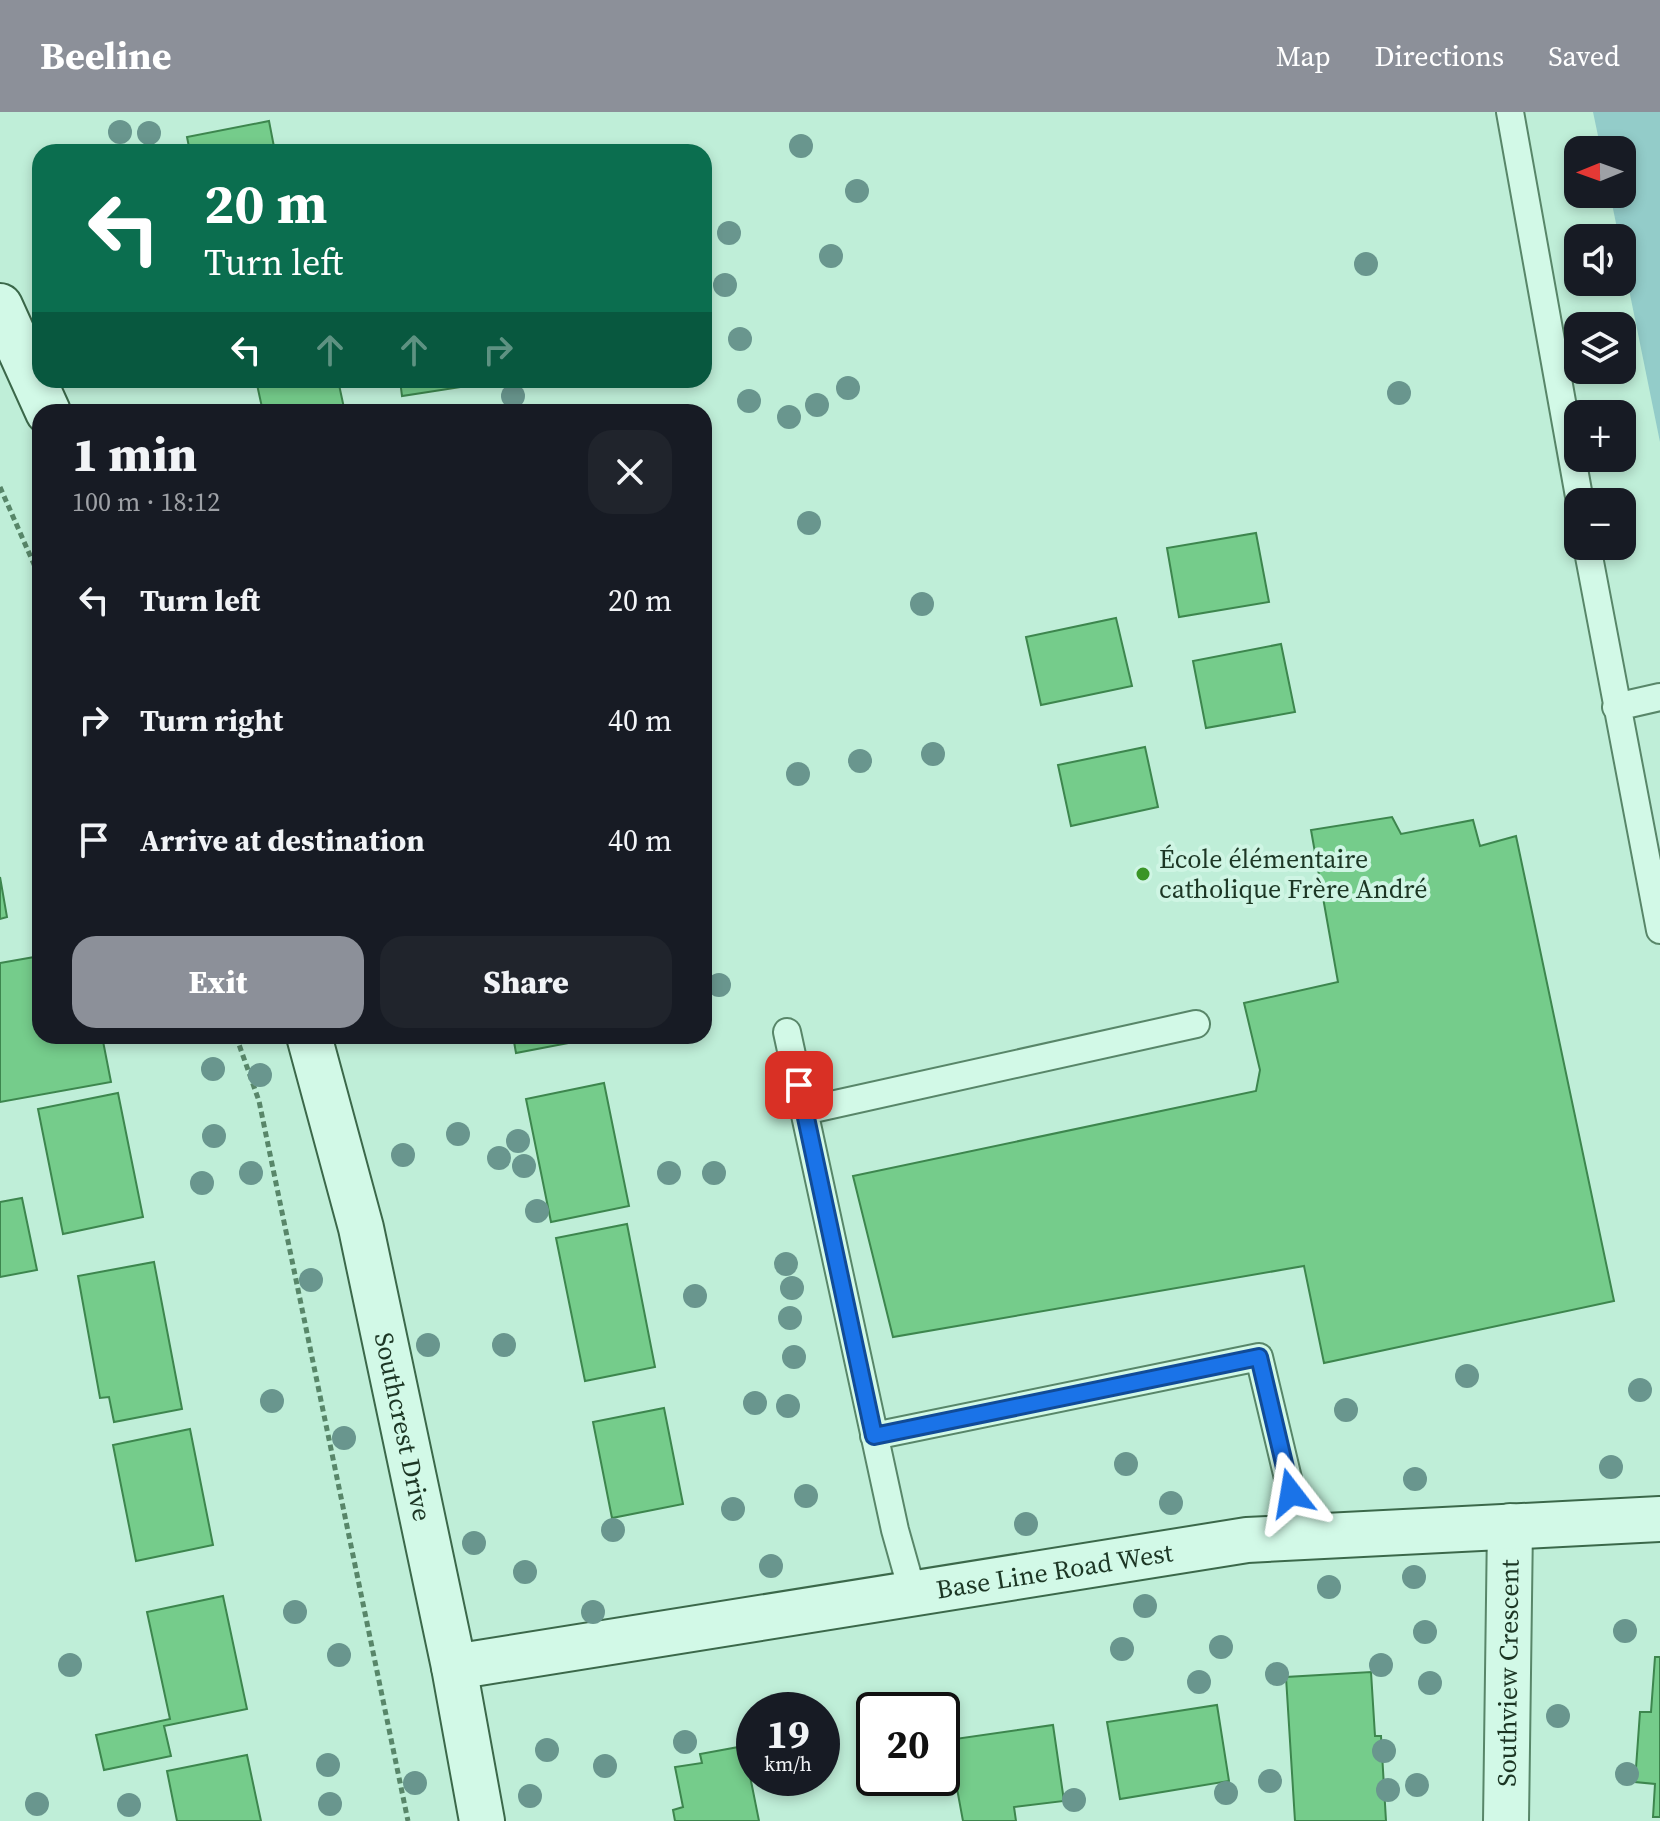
<!DOCTYPE html>
<meta charset="utf-8">
<style>
body{margin:0;font-family:"Source Serif 4",serif;background:#20242c;color:#f1f3f6;height:100vh;display:flex;flex-direction:column;font-size:30px;white-space:nowrap}
*{box-sizing:border-box;margin:0}
p{font-size:26px;color:#9ea1a6}
.icon{flex:none;width:44px;height:44px;fill:none;stroke:currentColor;stroke-width:2;stroke-linecap:round;stroke-linejoin:round}
.map{position:relative;flex:1;overflow:hidden}
.side{position:absolute;left:32px;top:292px;width:680px;height:640px;display:flex;flex-direction:column;background:#171b24;border-radius:24px;box-shadow:0 4px 12px #0003}
.side>*{flex:none}
.guide{position:absolute;left:32px;top:32px;width:680px;height:244px;border-radius:24px;box-shadow:0 4px 12px #0003;background:#0b6e4f;color:#fff;overflow:hidden}
.needle{width:52px;rotate:269deg}
.tools{position:absolute;left:1564px;top:24px;display:grid;gap:16px}
.tools a{display:grid;place-items:center;width:72px;height:72px;border-radius:16px;background:#171b24;box-shadow:0 4px 12px #0003;font-size:40px}
.speed{position:absolute;left:736px;top:1580px;display:flex;gap:16px;font-size:40px;font-weight:700;text-align:center}
.speed>*{display:grid;place-content:center;width:104px;height:104px;border-radius:50%;background:#171b24;box-shadow:0 4px 12px #0003;line-height:1}
.speed small{font-size:20px;font-weight:400}
.speed .limit{border:4px solid #111;border-radius:12px;background:#fff;color:#111}
.pin{position:absolute;display:grid;place-items:center;width:68px;height:68px;color:#fff;margin:-34px;border-radius:16px;box-shadow:0 4px 12px #0006}
.me{position:absolute;width:88px;margin:-44px;rotate:346deg;stroke-linejoin:round;filter:drop-shadow(0 0 6px #0008)}
.turn{display:flex;align-items:center;gap:28px;height:168px;padding:0 40px;font-size:36px}
.turn .icon{width:104px;height:104px;stroke-width:2.5}
.turn b{display:block;font-size:56px;line-height:68px}
.lanes{display:flex;align-items:center;height:76px;padding:0 40px;background:#0003;justify-content:center;gap:40px;direction:ltr}
.lanes .off{opacity:.35}
.round{display:grid;place-items:center;flex:none;width:84px;height:84px;border-radius:24px;background:#20242c}
.summary{display:flex;align-items:center;justify-content:space-between;height:136px;padding:0 40px}
h1{font-size:48px;font-weight:800;line-height:60px}
.primary-button{display:flex;gap:16px;margin-top:auto;padding:16px 40px}
.primary-button a{flex:1;height:92px;border-radius:24px;background:#8c9099;color:#fff;font-size:32px;font-weight:800;line-height:92px;text-align:center}
.primary-button a+a{background:#20242c;color:#f1f3f6}
ul{padding:0;list-style:none}
li{display:flex;align-items:center;gap:24px;height:120px;padding:0 40px}
li div{flex:1}
li b{display:block;font-size:30px}
li em{font-style:normal}
header{display:flex;align-items:center;gap:48px;box-sizing:border-box;height:112px;padding:0 40px;background:#8c9099;color:#fff}
header strong{font-size:38px}
nav{display:flex;gap:44px;margin-inline-start:auto;font-size:28px}
.map>svg:first-child{display:block}
.green{fill:#93ccc9}
.building{fill:#75cc8b;stroke:#3d864e;stroke-width:2}
.lines{fill:none;stroke-linecap:round;stroke-linejoin:round}
.lane-casing{stroke:#588669;stroke-width:30}
.street-casing{stroke:#588669;stroke-width:48}
.secondary-casing{stroke:#3b684a;stroke-width:48}
.path{stroke:#588669;stroke-width:5;stroke-dasharray:6 4;stroke-linecap:butt}
.lane{stroke:#d2f9e7;stroke-width:26}
.street{stroke:#d2f9e7;stroke-width:44}
.secondary{stroke:#d2f9e7;stroke-width:44}
.tree{fill:#69968e}
.route-casing{stroke:#114b97;stroke-width:20}
.route{stroke:#1a73e8;stroke-width:14}
.poi-dot{fill:#3a9527;stroke:#cff5e4;stroke-width:3}
.labels{text-anchor:middle;stroke-width:8;stroke-linejoin:round;paint-order:stroke}
.poi-label{font-size:26px;fill:#1c3624;stroke:#cff5e4;text-anchor:start}
.street-label{font-size:26px;fill:#1c3624;stroke:#cff5e4}
</style>
<header>
<strong>Beeline</strong>
<nav><a>Map</a><a>Directions</a><a>Saved</a></nav>
</header>
<div class="map">
<svg width="1660" height="1709" viewBox="0 0 1660 1709">
<rect width="100%" height="100%" fill="#bfeed8"/>
<!-- green -->
<path class="green" d="M1593,0H1660V330L1622,143V126H1619L1610,82H1622V38H1601Z"/>
<!-- building -->
<path class="building" d="M269,9L275,40H190L187,25Z
M256,268H338L344,296L325,300H263Z
M400,268H487V271L402,284Z
M1256,421L1269,490L1179,505L1167,436Z
M1116,506L1132,574L1041,593L1026,525Z
M1281,532L1295,600L1206,616L1193,549Z
M1145,635L1158,695L1071,714L1058,653Z
M1392,705L1401,722L1473,708L1480,734L1516,724L1614,1189L1324,1251L1304,1154L893,1225L853,1064L1256,979L1260,958L1244,891L1338,870L1311,718Z
M0,765L7,805L0,807Z
M40,844V924H102L111,970L0,990V851Z
M513,924H600V925L516,941Z
M604,971L629,1094L551,1110L526,987Z
M118,981L143,1105L63,1122L38,997Z
M22,1086L37,1158L0,1165V1090Z
M627,1112L655,1255L585,1269L556,1126Z
M154,1150L182,1297L114,1310L109,1285L100,1286L78,1164Z
M664,1296L683,1392L612,1406L593,1310Z
M190,1317L213,1433L136,1449L113,1333Z
M223,1484L247,1597L164,1614L171,1644L104,1658L96,1623L170,1607L147,1500Z
M1655,1545H1660V1705H1653L1655,1672L1635,1670L1640,1600H1651Z
M1371,1560L1375,1624H1381L1386,1709H1295L1286,1565Z
M1217,1593L1229,1669L1120,1687L1107,1610Z
M1053,1613L1064,1689L1014,1695L1016,1709H963L948,1628Z
M744,1634L759,1709H675L673,1698L683,1695L675,1655L702,1651L700,1642Z
M247,1643L261,1709H177L167,1659Z"/>
<g class="lines">
<!-- lane casing -->
<g class="lane-casing">
<path id="lane" d="M1510,0L1580,390
M1587,434L1660,818
M1616,595L1660,585
M787,920L895,1418L913,1482
M804,999L1196,912
M874,1324L1259,1245L1302,1425"/>
</g>
<!-- street casing -->
<g class="street-casing">
<g id="street">
<path id="s1" d="M1506,1709L1510,1414"/>
</g>
</g>
<!-- secondary casing -->
<g class="secondary-casing">
<g id="secondary">
<path d="M0,194L48,300"/>
<path id="s2" d="M309,924L361,1116L454,1555L482,1709"/>
<path id="s3" d="M454,1555L1247,1428L1660,1407"/>
</g>
</g>
<!-- path -->
<path class="path" d="M0,375L40,466
M236,924L259,989L408,1709"/>
<!-- lane -->
<use href="#lane" class="lane"/>
<!-- street -->
<use href="#street" class="street"/>
<!-- secondary -->
<use href="#secondary" class="secondary"/>
</g>
<!-- trees -->
<g class="tree">
<circle cx="120" cy="20" r="12"/>
<circle cx="149" cy="21" r="12"/>
<circle cx="801" cy="34" r="12"/>
<circle cx="857" cy="79" r="12"/>
<circle cx="729" cy="121" r="12"/>
<circle cx="831" cy="144" r="12"/>
<circle cx="1366" cy="152" r="12"/>
<circle cx="725" cy="173" r="12"/>
<circle cx="740" cy="227" r="12"/>
<circle cx="848" cy="276" r="12"/>
<circle cx="1399" cy="281" r="12"/>
<circle cx="513" cy="284" r="12"/>
<circle cx="749" cy="289" r="12"/>
<circle cx="817" cy="293" r="12"/>
<circle cx="789" cy="305" r="12"/>
<circle cx="809" cy="411" r="12"/>
<circle cx="922" cy="492" r="12"/>
<circle cx="933" cy="642" r="12"/>
<circle cx="860" cy="649" r="12"/>
<circle cx="798" cy="662" r="12"/>
<circle cx="719" cy="873" r="12"/>
<circle cx="213" cy="957" r="12"/>
<circle cx="260" cy="963" r="12"/>
<circle cx="458" cy="1022" r="12"/>
<circle cx="214" cy="1024" r="12"/>
<circle cx="518" cy="1029" r="12"/>
<circle cx="403" cy="1043" r="12"/>
<circle cx="499" cy="1046" r="12"/>
<circle cx="524" cy="1054" r="12"/>
<circle cx="251" cy="1061" r="12"/>
<circle cx="669" cy="1061" r="12"/>
<circle cx="714" cy="1061" r="12"/>
<circle cx="202" cy="1071" r="12"/>
<circle cx="537" cy="1099" r="12"/>
<circle cx="786" cy="1152" r="12"/>
<circle cx="311" cy="1168" r="12"/>
<circle cx="792" cy="1176" r="12"/>
<circle cx="695" cy="1184" r="12"/>
<circle cx="790" cy="1206" r="12"/>
<circle cx="428" cy="1233" r="12"/>
<circle cx="504" cy="1233" r="12"/>
<circle cx="794" cy="1245" r="12"/>
<circle cx="1467" cy="1264" r="12"/>
<circle cx="1640" cy="1278" r="12"/>
<circle cx="272" cy="1289" r="12"/>
<circle cx="755" cy="1291" r="12"/>
<circle cx="788" cy="1294" r="12"/>
<circle cx="1346" cy="1298" r="12"/>
<circle cx="344" cy="1326" r="12"/>
<circle cx="1126" cy="1352" r="12"/>
<circle cx="1611" cy="1355" r="12"/>
<circle cx="1415" cy="1367" r="12"/>
<circle cx="806" cy="1384" r="12"/>
<circle cx="1171" cy="1391" r="12"/>
<circle cx="733" cy="1397" r="12"/>
<circle cx="1026" cy="1412" r="12"/>
<circle cx="613" cy="1418" r="12"/>
<circle cx="474" cy="1431" r="12"/>
<circle cx="771" cy="1454" r="12"/>
<circle cx="525" cy="1460" r="12"/>
<circle cx="1414" cy="1465" r="12"/>
<circle cx="1329" cy="1475" r="12"/>
<circle cx="1145" cy="1494" r="12"/>
<circle cx="295" cy="1500" r="12"/>
<circle cx="593" cy="1500" r="12"/>
<circle cx="1625" cy="1519" r="12"/>
<circle cx="1425" cy="1520" r="12"/>
<circle cx="1221" cy="1535" r="12"/>
<circle cx="1122" cy="1537" r="12"/>
<circle cx="339" cy="1543" r="12"/>
<circle cx="70" cy="1553" r="12"/>
<circle cx="1381" cy="1553" r="12"/>
<circle cx="1277" cy="1562" r="12"/>
<circle cx="1199" cy="1570" r="12"/>
<circle cx="1430" cy="1571" r="12"/>
<circle cx="1558" cy="1604" r="12"/>
<circle cx="685" cy="1630" r="12"/>
<circle cx="547" cy="1638" r="12"/>
<circle cx="1384" cy="1639" r="12"/>
<circle cx="328" cy="1653" r="12"/>
<circle cx="605" cy="1654" r="12"/>
<circle cx="1627" cy="1662" r="12"/>
<circle cx="1270" cy="1669" r="12"/>
<circle cx="415" cy="1671" r="12"/>
<circle cx="1417" cy="1673" r="12"/>
<circle cx="1388" cy="1678" r="12"/>
<circle cx="1226" cy="1681" r="12"/>
<circle cx="530" cy="1684" r="12"/>
<circle cx="1074" cy="1688" r="12"/>
<circle cx="37" cy="1692" r="12"/>
<circle cx="330" cy="1692" r="12"/>
<circle cx="129" cy="1693" r="12"/>
</g>
<g class="lines">
<!-- route casing -->
<g class="route-casing">
<path id="route" d="M799,973L874,1324L1259,1245L1291,1381"/>
</g>
<!-- route -->
<use href="#route" class="route"/>
</g>
<!-- markers -->
<circle class="poi-dot" cx="1143" cy="762" r="8"/>
<g class="labels">
<!-- poi labels -->
<g class="poi-label">
<text x="1159" y="756">École élémentaire<tspan x="1159" dy="30">catholique Frère André</tspan></text>
</g>
<!-- street labels -->
<g class="street-label">
<text dy="9" stroke="none"><textPath href="#s2" startOffset="402">Southcrest Drive</textPath></text>
<text dy="9" stroke="none"><textPath href="#s3" startOffset="608">Base Line Road West</textPath></text>
<text dy="9" stroke="none"><textPath href="#s1" startOffset="148">Southview Crescent</textPath></text>
</g>
</g>
</svg>
<div class="tools">
<a><svg class="needle" viewBox="-14 -14 28 28"><path d="M0-13l5 13h-10z" fill="#e53935"/><path d="M0 13l5-13h-10z" fill="#9ea1a6"/></svg></a>
<a><svg class="icon" aria-label="sound" viewBox="0 0 24 24"><path d="M4 9h4l5-4v14l-5-4H4zM17 9q2 3 0 6"/></svg></a>
<a><svg class="icon" aria-label="layers" viewBox="0 0 24 24"><path d="M12 4l9 5-9 5-9-5zM3 14l9 5 9-5"/></svg></a>
<a>+</a>
<a>−</a>
</div>
<div class="speed"><div>19<small>km/h</small></div><div class="limit">20</div></div>
<div class="pin" style="left:799px;top:973px;background:#d93025"><svg class="icon" aria-label="arrive" viewBox="0 0 24 24"><path d="M6 21V4h12l-3 4 3 4H6"/></svg></div>
<svg class="me" style="left:1291px;top:1381px" viewBox="-20 -20 40 40"><path d="M0-17L14 15 0 8-14 15z" fill="#1a73e8" stroke="#fff" stroke-width="4"/></svg>
<div class="guide">
<div class="turn"><svg class="icon" aria-label="left" viewBox="0 0 24 24"><path d="M17 20v-9H6M10 6l-5 5 5 5"/></svg><div><b>20 m</b>Turn left</div></div>
<div class="lanes"><svg class="icon" aria-label="left" viewBox="0 0 24 24"><path d="M17 20v-9H6M10 6l-5 5 5 5"/></svg><svg class="icon off" aria-label="ahead" viewBox="0 0 24 24"><path d="M12 20V5M6 11l6-6 6 6"/></svg><svg class="icon off" aria-label="ahead" viewBox="0 0 24 24"><path d="M12 20V5M6 11l6-6 6 6"/></svg><svg class="icon off" aria-label="right" viewBox="0 0 24 24"><path d="M7 20v-9h11M14 6l5 5-5 5"/></svg></div>
</div>
<section class="side">
<div class="summary"><div><h1>1 min</h1><p>100 m · 18:12</p></div><a class="round"><svg class="icon" aria-label="close" viewBox="0 0 24 24"><path d="M6 6l12 12M18 6L6 18"/></svg></a></div>
<ul>
<li><svg class="icon" aria-label="left" viewBox="0 0 24 24"><path d="M17 20v-9H6M10 6l-5 5 5 5"/></svg><div><b>Turn left</b></div><em>20 m</em></li>
<li><svg class="icon" aria-label="right" viewBox="0 0 24 24"><path d="M7 20v-9h11M14 6l5 5-5 5"/></svg><div><b>Turn right</b></div><em>40 m</em></li>
<li><svg class="icon" aria-label="arrive" viewBox="0 0 24 24"><path d="M6 21V4h12l-3 4 3 4H6"/></svg><div><b>Arrive at destination</b></div><em>40 m</em></li>
</ul>
<div class="primary-button"><a>Exit</a><a>Share</a></div>
</section>
</div>
